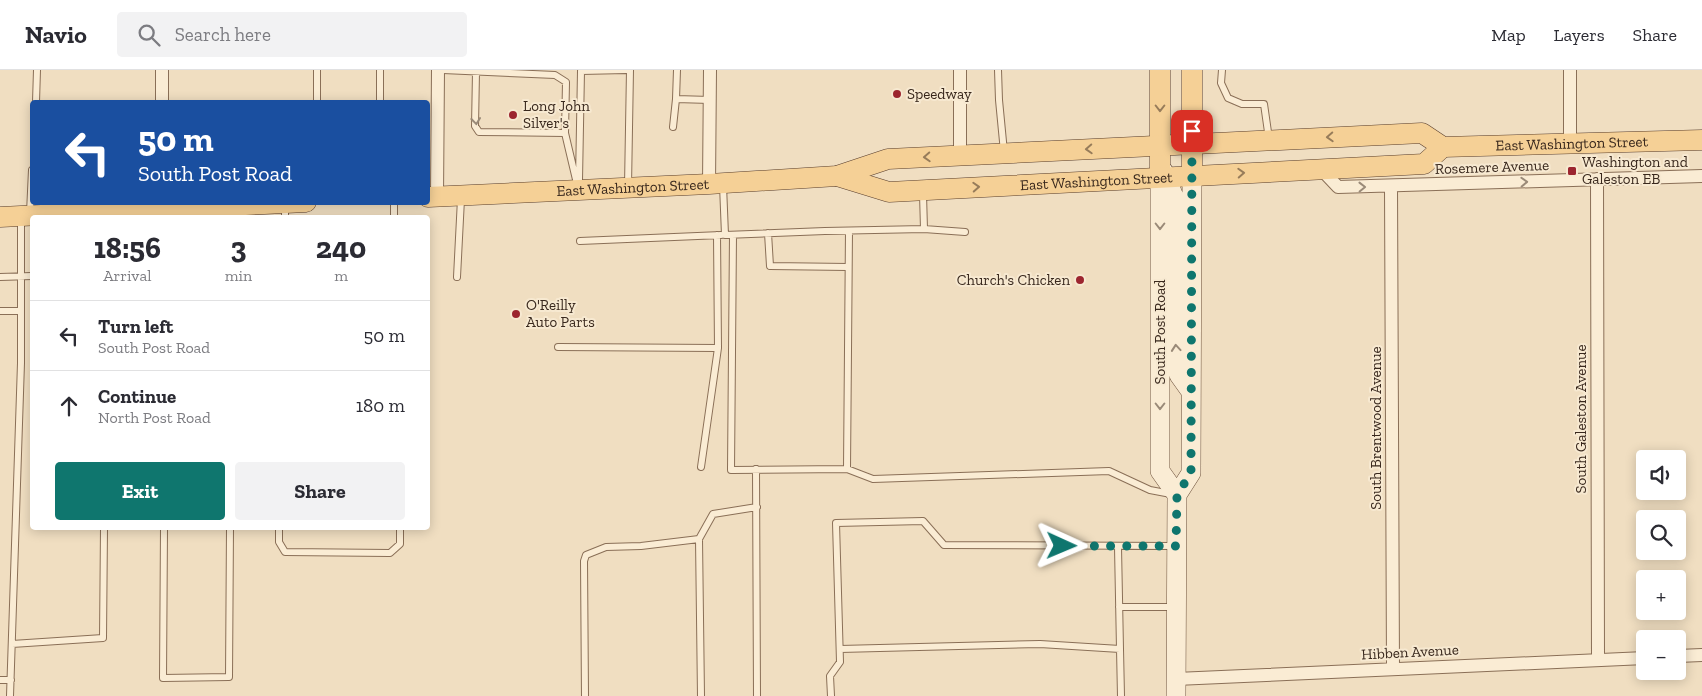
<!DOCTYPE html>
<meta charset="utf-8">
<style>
body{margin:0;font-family:"Zilla Slab",serif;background:#f2f2f3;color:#2b2b33;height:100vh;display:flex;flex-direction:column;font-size:19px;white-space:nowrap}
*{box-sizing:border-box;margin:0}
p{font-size:16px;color:#7c7c81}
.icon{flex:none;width:28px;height:28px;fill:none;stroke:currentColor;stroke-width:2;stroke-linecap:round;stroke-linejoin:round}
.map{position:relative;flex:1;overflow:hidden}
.panel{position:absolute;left:30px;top:145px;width:400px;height:315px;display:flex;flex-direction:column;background:#fff;border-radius:5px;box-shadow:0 2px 12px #0003}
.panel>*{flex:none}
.top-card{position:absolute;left:30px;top:30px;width:400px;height:105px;border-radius:5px;box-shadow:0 2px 12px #0003;background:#1a4fa0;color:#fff;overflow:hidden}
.tools{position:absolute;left:1636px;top:380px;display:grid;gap:10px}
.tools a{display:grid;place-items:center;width:50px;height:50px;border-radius:5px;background:#fff;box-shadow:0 2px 12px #0003;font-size:25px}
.pin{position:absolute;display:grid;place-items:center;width:42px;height:42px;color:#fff;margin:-21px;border-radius:10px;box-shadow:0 2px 8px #0006}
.me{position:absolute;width:55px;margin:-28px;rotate:91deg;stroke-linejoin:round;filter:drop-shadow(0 0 4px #0008)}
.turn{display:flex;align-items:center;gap:18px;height:105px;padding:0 25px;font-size:22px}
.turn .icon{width:65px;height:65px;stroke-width:2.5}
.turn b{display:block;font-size:35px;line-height:42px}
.eta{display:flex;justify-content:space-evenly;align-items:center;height:85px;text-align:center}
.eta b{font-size:30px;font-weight:700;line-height:35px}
.primary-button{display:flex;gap:10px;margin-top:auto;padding:10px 25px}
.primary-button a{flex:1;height:58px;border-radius:5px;background:#0f766e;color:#fff;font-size:20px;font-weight:700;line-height:58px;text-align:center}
.primary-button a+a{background:#f2f2f3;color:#2b2b33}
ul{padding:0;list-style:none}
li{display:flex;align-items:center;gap:15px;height:70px;padding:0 25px;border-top:1px solid #e1e1e2}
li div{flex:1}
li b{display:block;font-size:19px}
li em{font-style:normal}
header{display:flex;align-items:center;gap:30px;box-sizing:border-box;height:70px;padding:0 25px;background:#fff;border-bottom:1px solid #e1e1e2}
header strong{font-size:24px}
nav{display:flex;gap:28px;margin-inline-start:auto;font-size:18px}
.search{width:350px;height:45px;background:#f2f2f3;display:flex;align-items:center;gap:12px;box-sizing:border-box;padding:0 18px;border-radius:5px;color:#7c7c81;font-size:19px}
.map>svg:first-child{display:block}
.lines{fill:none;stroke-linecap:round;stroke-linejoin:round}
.service-casing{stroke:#8a6f57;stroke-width:8}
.minor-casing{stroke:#8a6f57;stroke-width:14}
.secondary-casing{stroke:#6c503b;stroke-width:20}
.primary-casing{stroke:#583d2c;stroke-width:21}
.service{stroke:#faecd4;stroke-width:6}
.minor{stroke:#faecd4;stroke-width:12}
.secondary{stroke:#faecd4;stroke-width:19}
.primary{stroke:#f5d096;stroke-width:20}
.oneway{stroke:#977c5a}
.oneway2{stroke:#9a8a78}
.route{stroke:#0f766e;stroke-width:9;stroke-dasharray:0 16.2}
.poi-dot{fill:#9c252f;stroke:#f7e9d1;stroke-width:2}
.labels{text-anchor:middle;stroke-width:4;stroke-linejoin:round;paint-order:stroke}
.poi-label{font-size:15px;fill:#39281d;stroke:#f7e9d1;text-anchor:start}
.street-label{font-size:15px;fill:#39281d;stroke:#f7e9d1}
</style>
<header>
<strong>Navio</strong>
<div class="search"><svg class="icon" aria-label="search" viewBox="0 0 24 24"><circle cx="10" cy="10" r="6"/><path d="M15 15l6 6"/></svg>Search here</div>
<nav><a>Map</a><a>Layers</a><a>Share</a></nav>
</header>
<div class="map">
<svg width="1702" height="626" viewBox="0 0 1702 626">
<rect width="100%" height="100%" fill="#f0dec1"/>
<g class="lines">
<!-- service casing -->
<g class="service-casing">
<path id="service" d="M317,0V32
M443,0L555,5L566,12L565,63L578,118
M677,0L676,29L710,30
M998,0L999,30L1004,82
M1222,0L1221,13L1228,28L1242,34H1264L1269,69
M476,2L475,56L479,62L565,63
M36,32L37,0
M380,32V0
M673,57L676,29
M579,110L581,1L626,0
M723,115L725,165L825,161L924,159L923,124
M628,116L630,0
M285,135V148
M30,143L32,100
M394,148V132
M924,159L965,162
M768,163L770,196L848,197
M733,165L731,400L847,399L873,409L1109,401L1150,420L1171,424
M580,171L721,165
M0,207L32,206
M457,207L461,129
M0,241H21
M558,277L718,278L717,165
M701,397L718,278
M756,399L757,626
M847,399L849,161
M164,458L163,608L229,607L230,458
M279,458V472L285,482L390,483L400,474V458
M699,469L701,626
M1119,537H1176
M12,574L103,568L104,458
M840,579L1040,574L1120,579L1118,477
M1120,579L1121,626
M0,610H11
M10,626L21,293V148
M585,626L584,491L586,485L606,477L641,476L699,469L713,444L757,437
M831,626L830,606L840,592L836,453L923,451L944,475L1175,476"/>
</g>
<!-- minor casing -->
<g class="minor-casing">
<path id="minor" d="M960,0V85
M162,32V0
M1570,73V0
M1321,99L1338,117L1702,106
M1597,109L1598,590
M709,114L710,0
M1391,117L1393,599
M437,126L438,0
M1678,586L1702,585
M1176,609L1645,588"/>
</g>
<!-- secondary casing -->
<g class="secondary-casing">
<path id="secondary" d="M1164,102L1174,127V261L1179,305L1189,319
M1160,107V401L1177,425
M1176,626L1177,425L1191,403L1192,106"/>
</g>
<!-- primary casing -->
<g class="primary-casing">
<g id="primary">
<path d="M1160,0V107"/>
<path id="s1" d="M837,106L889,122L1424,94L1443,77"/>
<path d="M1192,106V0"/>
<path id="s2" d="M428,127L709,114L837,106L888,89L1422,63L1443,77L1702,70"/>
<path d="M0,147L306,132"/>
</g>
</g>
<!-- service -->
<use href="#service" class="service"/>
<!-- minor -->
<use href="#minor" class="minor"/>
<!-- secondary -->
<use href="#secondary" class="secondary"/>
<!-- primary -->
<use href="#primary" class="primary"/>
</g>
<!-- one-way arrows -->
<defs><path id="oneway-chevron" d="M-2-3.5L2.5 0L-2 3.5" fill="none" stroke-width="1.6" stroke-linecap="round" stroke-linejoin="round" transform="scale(1.25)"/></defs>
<g class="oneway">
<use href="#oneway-chevron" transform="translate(1160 38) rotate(90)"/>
<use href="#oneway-chevron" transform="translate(1330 67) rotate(177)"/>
<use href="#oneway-chevron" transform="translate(1089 79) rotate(177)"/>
<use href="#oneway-chevron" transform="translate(927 87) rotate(177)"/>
<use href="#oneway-chevron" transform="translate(1241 103) rotate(-3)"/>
<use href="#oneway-chevron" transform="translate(976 117) rotate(-3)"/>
</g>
<g class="oneway2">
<use href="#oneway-chevron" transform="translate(476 51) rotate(83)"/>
<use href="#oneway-chevron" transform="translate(1524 112) rotate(-2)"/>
<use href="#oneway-chevron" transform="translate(1362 117) rotate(-1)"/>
<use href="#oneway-chevron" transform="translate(1160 156) rotate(90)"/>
<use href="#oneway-chevron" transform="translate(1176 278) rotate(-95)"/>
<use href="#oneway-chevron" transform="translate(1160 336) rotate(90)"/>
</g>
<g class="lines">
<!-- route -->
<path class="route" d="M1062,476H1176L1177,425L1191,403L1192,61"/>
</g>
<!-- markers -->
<g class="poi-dot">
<circle cx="897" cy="24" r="5"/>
<circle cx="513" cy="45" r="5"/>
<rect x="1567" y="96" width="10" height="10" rx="2.5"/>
<circle cx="1080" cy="210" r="5"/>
<circle cx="516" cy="244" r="5"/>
</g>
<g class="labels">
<!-- poi labels -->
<g class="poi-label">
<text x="907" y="29">Speedway</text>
<text x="523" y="41">Long John<tspan x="523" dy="17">Silver's</tspan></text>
<text x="1582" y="97">Washington and<tspan x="1582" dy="17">Galeston EB</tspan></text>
<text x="1070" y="215" text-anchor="end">Church's Chicken</text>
<text x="526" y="240">O'Reilly<tspan x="526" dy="17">Auto Parts</tspan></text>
</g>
<!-- street labels -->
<g class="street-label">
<text dy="5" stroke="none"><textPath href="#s2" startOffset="1152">East Washington Street</textPath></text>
<text transform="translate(1492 97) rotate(-2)" y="5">Rosemere Avenue</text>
<text dy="5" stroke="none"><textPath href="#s1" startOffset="262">East Washington Street</textPath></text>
<text dy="5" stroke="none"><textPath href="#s2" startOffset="205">East Washington Street</textPath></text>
<text transform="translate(1160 262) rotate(-90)" y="5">South Post Road</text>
<text transform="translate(1581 349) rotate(-90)" y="5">South Galeston Avenue</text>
<text transform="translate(1376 358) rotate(-90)" y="5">South Brentwood Avenue</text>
<text transform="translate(1410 582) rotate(-3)" y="5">Hibben Avenue</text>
</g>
</g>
</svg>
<div class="tools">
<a><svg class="icon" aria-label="sound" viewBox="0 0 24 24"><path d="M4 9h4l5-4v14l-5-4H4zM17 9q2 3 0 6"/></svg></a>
<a><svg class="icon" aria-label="search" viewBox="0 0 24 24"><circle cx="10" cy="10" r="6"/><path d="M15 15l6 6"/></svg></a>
<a>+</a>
<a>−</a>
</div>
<div class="pin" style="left:1192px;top:61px;background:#d93025"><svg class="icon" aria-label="arrive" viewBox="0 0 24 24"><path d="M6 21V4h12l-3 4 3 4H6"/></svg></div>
<svg class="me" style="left:1062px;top:476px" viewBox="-20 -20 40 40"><path d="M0-17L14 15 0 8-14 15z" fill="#0f766e" stroke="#fff" stroke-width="4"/></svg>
<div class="top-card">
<div class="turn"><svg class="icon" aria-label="left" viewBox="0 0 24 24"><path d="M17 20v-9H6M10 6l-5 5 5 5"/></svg><div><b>50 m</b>South Post Road</div></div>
</div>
<section class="panel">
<div class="eta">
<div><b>18:56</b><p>Arrival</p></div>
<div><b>3</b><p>min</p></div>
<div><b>240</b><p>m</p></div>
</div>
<ul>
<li><svg class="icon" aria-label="left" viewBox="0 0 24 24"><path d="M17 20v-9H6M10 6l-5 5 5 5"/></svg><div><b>Turn left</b><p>South Post Road</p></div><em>50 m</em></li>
<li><svg class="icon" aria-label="ahead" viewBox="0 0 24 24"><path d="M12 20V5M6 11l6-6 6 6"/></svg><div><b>Continue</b><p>North Post Road</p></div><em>180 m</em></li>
</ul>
<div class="primary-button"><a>Exit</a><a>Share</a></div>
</section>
</div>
